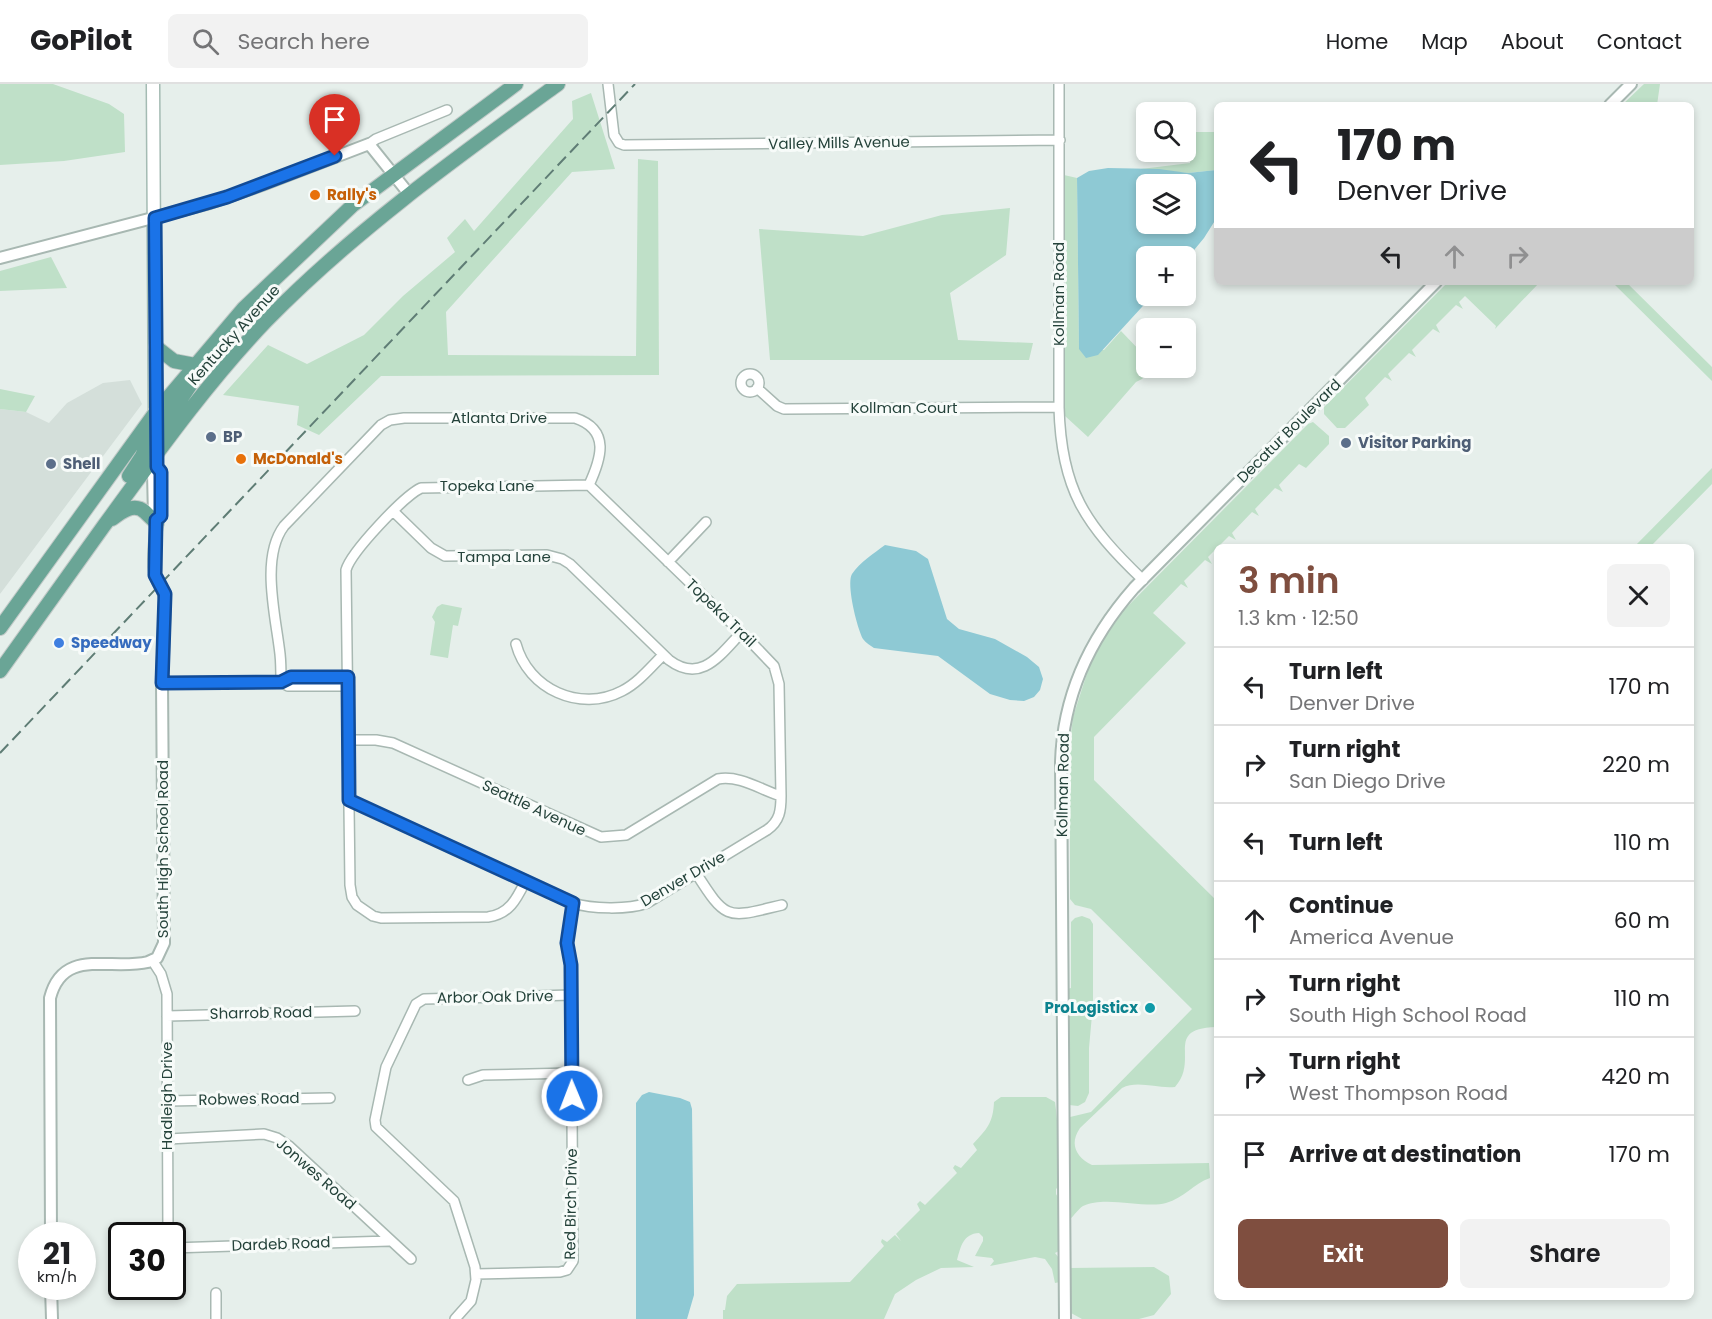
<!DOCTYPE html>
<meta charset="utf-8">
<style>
body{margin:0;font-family:Poppins,sans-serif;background:#f2f2f2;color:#202124;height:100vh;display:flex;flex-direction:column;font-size:22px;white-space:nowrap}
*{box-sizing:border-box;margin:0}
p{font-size:20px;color:#757577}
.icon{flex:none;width:33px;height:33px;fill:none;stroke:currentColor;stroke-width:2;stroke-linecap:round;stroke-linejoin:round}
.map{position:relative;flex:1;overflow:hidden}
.sheet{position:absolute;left:1214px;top:460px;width:480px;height:756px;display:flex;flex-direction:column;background:#fff;border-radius:9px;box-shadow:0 3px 9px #0003}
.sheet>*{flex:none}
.banner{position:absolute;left:1214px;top:18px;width:480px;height:183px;border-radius:9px;box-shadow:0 3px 9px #0003;background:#fff;color:#202124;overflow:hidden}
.fabs{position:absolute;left:1136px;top:18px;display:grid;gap:12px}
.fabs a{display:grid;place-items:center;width:60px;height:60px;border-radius:9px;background:#fff;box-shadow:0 3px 9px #0003;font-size:30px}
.speed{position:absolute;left:18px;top:1138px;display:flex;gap:12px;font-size:30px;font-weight:700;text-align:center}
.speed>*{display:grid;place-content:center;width:78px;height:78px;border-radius:50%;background:#fff;box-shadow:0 3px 9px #0003;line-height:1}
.speed small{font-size:15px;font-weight:400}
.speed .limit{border:3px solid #111;border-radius:9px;background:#fff;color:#111}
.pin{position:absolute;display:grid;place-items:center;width:51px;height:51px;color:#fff;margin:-62px -26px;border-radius:50% 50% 50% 0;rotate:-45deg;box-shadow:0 0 6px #0007}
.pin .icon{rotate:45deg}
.me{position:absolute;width:66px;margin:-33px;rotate:359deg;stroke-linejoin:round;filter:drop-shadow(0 0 4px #0008)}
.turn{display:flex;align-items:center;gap:21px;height:126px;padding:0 24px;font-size:27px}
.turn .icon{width:78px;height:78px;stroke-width:2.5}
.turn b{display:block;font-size:42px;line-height:51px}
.lanes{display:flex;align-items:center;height:57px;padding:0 24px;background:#0003;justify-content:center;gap:30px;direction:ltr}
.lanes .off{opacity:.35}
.round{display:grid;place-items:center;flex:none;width:63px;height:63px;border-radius:9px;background:#f2f2f2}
.head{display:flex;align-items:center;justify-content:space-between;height:102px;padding:0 24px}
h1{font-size:36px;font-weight:600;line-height:45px;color:#7f4e3f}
.action{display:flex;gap:12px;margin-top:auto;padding:12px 24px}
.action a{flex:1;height:69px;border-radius:9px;background:#7f4e3f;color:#fff;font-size:24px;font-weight:600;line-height:69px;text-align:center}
.action a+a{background:#f2f2f2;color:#202124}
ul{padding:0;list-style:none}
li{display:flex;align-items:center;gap:18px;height:78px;padding:0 24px;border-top:2px solid #e0e0e0}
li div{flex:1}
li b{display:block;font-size:22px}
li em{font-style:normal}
header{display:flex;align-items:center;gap:36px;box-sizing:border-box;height:84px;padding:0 30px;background:#fff;border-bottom:2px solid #e0e0e0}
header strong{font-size:28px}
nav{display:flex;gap:33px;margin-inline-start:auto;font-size:21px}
.search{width:420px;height:54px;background:#f2f2f2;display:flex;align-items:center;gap:15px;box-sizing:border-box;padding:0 21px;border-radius:9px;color:#757577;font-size:22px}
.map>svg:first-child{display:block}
.built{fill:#d4dfda}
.green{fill:#bfe0c8}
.water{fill:#8ec9d4;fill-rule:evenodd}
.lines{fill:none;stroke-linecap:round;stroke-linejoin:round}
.minor-casing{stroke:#a8b8b2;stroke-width:12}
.tertiary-casing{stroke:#a8b8b2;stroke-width:14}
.secondary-casing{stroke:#a4bbb3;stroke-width:15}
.primary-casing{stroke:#c2cac8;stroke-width:16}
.minor{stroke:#fff;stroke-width:9}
.tertiary{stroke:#fff;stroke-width:10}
.secondary{stroke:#fff;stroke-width:12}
.primary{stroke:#6aa596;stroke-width:14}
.rail{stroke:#5f7d75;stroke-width:2;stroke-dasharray:12 6;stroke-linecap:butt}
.route-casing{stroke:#114b97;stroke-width:15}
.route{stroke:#1a73e8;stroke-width:10}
.food-dot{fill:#e8710a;stroke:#f7fbf9;stroke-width:2}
.service-dot{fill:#5c6f8a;stroke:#f7fbf9;stroke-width:2}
.shop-dot{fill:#3f7fe0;stroke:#f7fbf9;stroke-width:2}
.culture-dot{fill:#0f9aa8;stroke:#f7fbf9;stroke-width:2}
.labels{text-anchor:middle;stroke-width:6;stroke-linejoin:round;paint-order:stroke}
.street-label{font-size:15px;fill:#24423a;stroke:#f7fbf9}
.food-label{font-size:15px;font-weight:bold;fill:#c56008;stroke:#f7fbf9;text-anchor:start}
.service-label{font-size:15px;font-weight:bold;fill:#4e5e75;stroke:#f7fbf9;text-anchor:start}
.shop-label{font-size:15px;font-weight:bold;fill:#366cbe;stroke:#f7fbf9;text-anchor:start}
.culture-label{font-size:15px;font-weight:bold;fill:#0d838f;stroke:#f7fbf9;text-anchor:end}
</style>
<header>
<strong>GoPilot</strong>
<div class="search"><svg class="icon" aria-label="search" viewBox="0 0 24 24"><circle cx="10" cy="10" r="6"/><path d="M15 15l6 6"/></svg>Search here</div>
<nav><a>Home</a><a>Map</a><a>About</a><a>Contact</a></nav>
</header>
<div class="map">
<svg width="1712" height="1235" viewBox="0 0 1712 1235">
<rect width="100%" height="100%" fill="#e6efeb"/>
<!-- built -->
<path class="built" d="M130,296L142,320L0,510V325L26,328L49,339L67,319L103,299Z"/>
<!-- green -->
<path class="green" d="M0,0H53L109,20L124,30L125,68L64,77L0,81Z
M1644,0H1660L1657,21H1622Z
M591,9L615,85L572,88L446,228L448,271L636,272L638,75L658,77L659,291L381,292L319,351L297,341L299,322L223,311L268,261L307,280L364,251L403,212L455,168L447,154L465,135L474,147L573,35L572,17Z
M1190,48H1216V86L1188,89L1141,85L1190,79Z
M1064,91L1077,94L1079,265L1104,266L1121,247L1146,273V284H1152L1142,295L1136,298L1088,353L1065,332Z
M1010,124L1006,171L950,209L958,256L1033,259L1029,276H770L759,145L863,152L942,131Z
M51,173L67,204L0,207V187Z
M1448,198H1540L1495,245L1496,242L1465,212L1459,218L1463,225L1456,221L1436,241L1440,249L1433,245L1412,266L1416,273L1409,269L1388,290L1392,297L1385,293L1365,314L1369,321L1345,344H1337L1324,330V323Z
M1612,198H1626L1712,283V297Z
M0,305L35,312L26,328L0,325Z
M1313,338L1329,352V360L1306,384L1299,380L1279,401L1283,408L1275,404L1255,425L1259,432L1252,428L1232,449L1236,456L1229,452L1208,473L1212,480L1205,476L1184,497L1188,504L1181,500L1153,529L1186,559L1094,653V696L1216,816V943C1163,945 1200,975 1175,1003C1157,1005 1138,996 1122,1004L1080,1044C1069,1060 1076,1073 1092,1081L1209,1079L1210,1094C1193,1100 1184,1114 1166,1119C1145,1125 1105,1111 1083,1122C1078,1125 1074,1132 1070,1135V1033L1091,1028L1192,925L1091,825L1075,821L1070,815V659L1073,633L1089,583L1101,559L1124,526L1308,340Z
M1712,384V400L1650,463H1634Z
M442,520L462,524L458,542L453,541L448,574L430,571L435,538L432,533L437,523Z
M1082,832L1090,835L1093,840V920L1089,964V1009L1085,1018L1078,1022L1069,1021L1067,905L1071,904V838L1075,834Z
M1001,1013H1046L1055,1018C1059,1046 1059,1074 1059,1102L1056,1105V1110L1059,1115V1167L1055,1169L1059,1174L1060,1198L1055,1199L1052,1185L1045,1175L1035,1173L990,1182L994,1177L992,1174L975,1172L983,1157V1153L979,1149C963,1150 961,1162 957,1176L974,1183L941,1184L916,1196L895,1210L884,1235H723V1226H725L727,1212L737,1200L850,1198L884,1162L881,1158L882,1155L887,1158L895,1151L901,1157L896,1150L920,1126L917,1120L920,1117L925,1121L957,1089L953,1084L955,1081L961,1084L977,1066L973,1060C987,1045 993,1039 994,1018Z
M1154,1183L1169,1192L1171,1210L1154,1231L1139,1235H1082L1071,1229L1070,1184Z"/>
<!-- water -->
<path class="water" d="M1108,84L1159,85L1188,89L1216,86V135L1204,154L1185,177V172H1146V212H1152L1098,271L1086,274L1079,265L1077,94L1089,87ZM1146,100H1185V140H1146Z
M885,461L916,467L928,475L947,535L959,545L995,555L1027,573L1039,583L1043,595L1040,606L1034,613L1024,617L1010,616L990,610L938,572L874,564C870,561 866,559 863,555C857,544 846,500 852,490C860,478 873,470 885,461Z
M649,1008L680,1014L690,1018L692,1025L694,1211L687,1235H636V1019L642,1011Z"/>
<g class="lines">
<!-- minor casing -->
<g class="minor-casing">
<path id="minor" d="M608,0L614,51L619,59L624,61L1060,56
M1059,0V323C1061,406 1085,440 1143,496
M369,60L376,55L447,26
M741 299a9 9 0 1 1 18 0a9 9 0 1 1-18 0Z
M757,304L777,322L784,325L1059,323
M394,428L431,464L445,472L547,471L562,475L570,480L669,576C701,600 720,571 741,549
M668,478L706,438
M516,560C528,605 580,629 622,607C638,599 651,583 663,571
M281,598C281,589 281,579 280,570C276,533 260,474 284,442L381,341L390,336L404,334H575C611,346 601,375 589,401
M281,598L291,593H348
M162,599L281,598L288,602H348
M348,656H376L393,659L601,753L626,751L718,695C740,691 761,706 781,712
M349,716L573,819C591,825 628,826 647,819L767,746C780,737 781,726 781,712L779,600L774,582L750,557L589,401
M696,789C727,838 727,834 782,821
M526,796C517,814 510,830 488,833L381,834L373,832L357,821L352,813L350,801L346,486C351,468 404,412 421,404L589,401
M152,876L161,890L167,910L168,1152
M167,932L355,927
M468,996L483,991L572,989
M167,1017L330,1014
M168,1055L264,1050L277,1054L289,1062L411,1175
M172,1164L389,1157
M476,1190L560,1188L567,1186L573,1177L571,881L567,859L573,819
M216,1209V1235
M455,1235L471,1217L476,1196L475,1183L454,1117L376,1043L375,1036L386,983L416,920L424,915L571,911"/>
</g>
<!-- tertiary casing -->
<g class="tertiary-casing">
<path id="tertiary" d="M1610,21L1631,0
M0,174L210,119L262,101L369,60L409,110
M157,383L161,388V417
M51,1152L50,914C63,863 110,887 148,878L157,874L164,859L162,599L165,515C164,505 156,498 155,489C152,471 156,453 157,436L154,433L153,388L157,383V369
M51,1203L52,1235
M1065,1235L1061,678C1063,611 1090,554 1134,504L1436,198"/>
</g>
<!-- secondary casing -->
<g class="secondary-casing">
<path id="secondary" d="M153,0L155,334"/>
</g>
<!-- primary casing -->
<g class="primary-casing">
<path id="primary" d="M156,263L174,277L195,281
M157,357L164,340L193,297
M129,392L142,372L154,346
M112,435C121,428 134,418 145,428C149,432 152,435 157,439
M0,544L155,329L244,224L353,121L516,0
M0,587C34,539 69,491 103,443C155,372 205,301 266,237C354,147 456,74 558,0"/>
</g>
<!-- minor -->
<use href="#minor" class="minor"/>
<!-- tertiary -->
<use href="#tertiary" class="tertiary"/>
<!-- secondary -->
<use href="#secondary" class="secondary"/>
<!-- primary -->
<use href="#primary" class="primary"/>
<!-- rail -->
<path class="rail" d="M0,669L635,0"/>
</g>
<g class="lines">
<!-- route casing -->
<g class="route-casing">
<path id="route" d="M335,72L227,113L155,134L157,383L161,388V432L156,436L155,491L165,510L162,599L281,598L291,593H348L349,716L573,819L567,859L571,881L572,1012"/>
</g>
<!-- route -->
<use href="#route" class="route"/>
</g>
<!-- markers -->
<g class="food-dot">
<circle cx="315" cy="111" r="6"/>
<circle cx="241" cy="375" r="6"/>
</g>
<g class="service-dot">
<circle cx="211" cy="353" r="6"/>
<circle cx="1346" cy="359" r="6"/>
<circle cx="51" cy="380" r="6"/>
</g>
<circle class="shop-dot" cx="59" cy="559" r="6"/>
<circle class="culture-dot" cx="1150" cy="924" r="6"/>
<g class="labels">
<!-- street labels -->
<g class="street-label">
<text transform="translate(839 59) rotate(-1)" y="5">Valley Mills Avenue</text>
<text transform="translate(1059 210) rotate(-90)" y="5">Kollman Road</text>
<text transform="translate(234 251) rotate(-48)" y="5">Kentucky Avenue</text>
<text x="904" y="329">Kollman Court</text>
<text x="499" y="339">Atlanta Drive</text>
<text transform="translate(1289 347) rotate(-45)" y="5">Decatur Boulevard</text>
<text x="487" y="407">Topeka Lane</text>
<text x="504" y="478">Tampa Lane</text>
<text transform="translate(721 529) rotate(44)" y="5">Topeka Trail</text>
<text transform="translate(1063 701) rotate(-89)" y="5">Kollman Road</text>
<text transform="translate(534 724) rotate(25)" y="5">Seattle Avenue</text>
<text transform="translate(163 765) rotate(-90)" y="5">South High School Road</text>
<text transform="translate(683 795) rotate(-30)" y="5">Denver Drive</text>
<text transform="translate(495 913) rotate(-1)" y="5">Arbor Oak Drive</text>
<text transform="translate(261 929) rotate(-1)" y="5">Sharrob Road</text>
<text transform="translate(167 1012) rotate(-90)" y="5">Hadleigh Drive</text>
<text transform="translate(249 1015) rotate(-1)" y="5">Robwes Road</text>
<text transform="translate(316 1090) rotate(41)" y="5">Jonwes Road</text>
<text transform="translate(571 1120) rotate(-89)" y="5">Red Birch Drive</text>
<text transform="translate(281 1160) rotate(-2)" y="5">Dardeb Road</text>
</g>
<!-- food labels -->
<g class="food-label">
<text x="327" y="116">Rally's</text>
<text x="253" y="380">McDonald's</text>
</g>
<!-- service labels -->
<g class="service-label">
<text x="223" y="358">BP</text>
<text x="1358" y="364">Visitor Parking</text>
<text x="63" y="385">Shell</text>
</g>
<!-- shop labels -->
<g class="shop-label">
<text x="71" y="564">Speedway</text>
</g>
<!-- culture labels -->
<g class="culture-label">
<text x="1138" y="929">ProLogisticx</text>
</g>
</g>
</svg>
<div class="fabs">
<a><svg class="icon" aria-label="search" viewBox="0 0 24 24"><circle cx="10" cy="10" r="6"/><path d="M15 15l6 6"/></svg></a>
<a><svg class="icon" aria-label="layers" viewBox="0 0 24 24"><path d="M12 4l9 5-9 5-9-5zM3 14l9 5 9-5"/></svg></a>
<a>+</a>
<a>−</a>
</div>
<div class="speed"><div>21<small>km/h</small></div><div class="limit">30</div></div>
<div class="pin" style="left:335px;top:72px;background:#d93025"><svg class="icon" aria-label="arrive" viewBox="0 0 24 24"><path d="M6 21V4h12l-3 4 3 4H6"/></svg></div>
<svg class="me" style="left:572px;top:1012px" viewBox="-20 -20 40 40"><circle r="17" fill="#1a73e8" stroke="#fff" stroke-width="3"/><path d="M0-11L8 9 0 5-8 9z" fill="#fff"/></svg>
<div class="banner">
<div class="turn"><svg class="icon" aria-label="left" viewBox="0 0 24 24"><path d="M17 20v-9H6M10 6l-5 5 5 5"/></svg><div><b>170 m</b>Denver Drive</div></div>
<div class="lanes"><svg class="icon" aria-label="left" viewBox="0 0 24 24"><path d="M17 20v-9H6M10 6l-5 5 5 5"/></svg><svg class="icon off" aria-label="ahead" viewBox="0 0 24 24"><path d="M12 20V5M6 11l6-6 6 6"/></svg><svg class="icon off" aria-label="right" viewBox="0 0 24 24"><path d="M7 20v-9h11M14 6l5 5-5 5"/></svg></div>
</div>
<section class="sheet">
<div class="head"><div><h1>3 min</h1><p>1.3 km · 12:50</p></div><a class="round"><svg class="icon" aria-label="close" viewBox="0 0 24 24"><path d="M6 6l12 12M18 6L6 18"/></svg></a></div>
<ul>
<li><svg class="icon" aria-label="left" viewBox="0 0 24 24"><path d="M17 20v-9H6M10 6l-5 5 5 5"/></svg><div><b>Turn left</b><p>Denver Drive</p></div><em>170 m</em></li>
<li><svg class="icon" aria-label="right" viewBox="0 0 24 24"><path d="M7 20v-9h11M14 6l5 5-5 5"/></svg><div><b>Turn right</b><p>San Diego Drive</p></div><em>220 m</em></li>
<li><svg class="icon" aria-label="left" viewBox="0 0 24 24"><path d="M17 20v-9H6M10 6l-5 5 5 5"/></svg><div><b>Turn left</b></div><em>110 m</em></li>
<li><svg class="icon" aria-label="ahead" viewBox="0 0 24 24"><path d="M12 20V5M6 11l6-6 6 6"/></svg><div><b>Continue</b><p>America Avenue</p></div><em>60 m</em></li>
<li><svg class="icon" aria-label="right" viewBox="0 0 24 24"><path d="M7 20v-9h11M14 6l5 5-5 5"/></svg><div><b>Turn right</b><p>South High School Road</p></div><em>110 m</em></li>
<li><svg class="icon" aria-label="right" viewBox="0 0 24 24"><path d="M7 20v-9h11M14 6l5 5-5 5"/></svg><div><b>Turn right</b><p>West Thompson Road</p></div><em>420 m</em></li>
<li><svg class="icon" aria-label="arrive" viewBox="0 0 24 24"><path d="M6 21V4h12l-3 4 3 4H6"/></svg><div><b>Arrive at destination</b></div><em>170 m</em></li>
</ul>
<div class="action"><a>Exit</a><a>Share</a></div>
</section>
</div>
